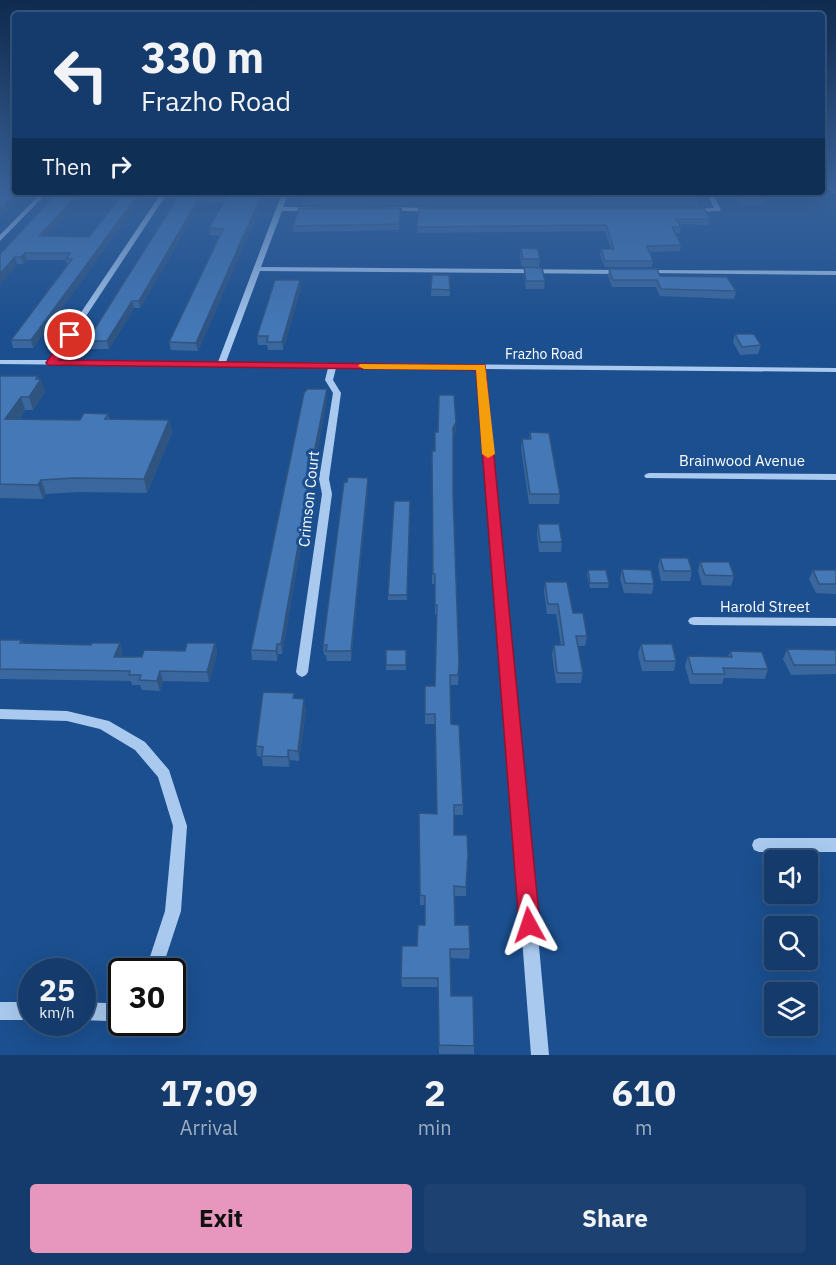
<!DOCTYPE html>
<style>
body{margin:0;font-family:"IBM Plex Sans",sans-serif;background:#1d4271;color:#f1f3f6;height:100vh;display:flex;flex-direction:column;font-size:22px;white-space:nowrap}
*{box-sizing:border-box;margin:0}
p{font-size:20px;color:#9dadc1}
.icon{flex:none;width:33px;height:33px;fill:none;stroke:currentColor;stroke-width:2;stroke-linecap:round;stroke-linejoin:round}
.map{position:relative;height:1055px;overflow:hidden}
.side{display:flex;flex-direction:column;background:#143b6b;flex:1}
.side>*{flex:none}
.top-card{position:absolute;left:12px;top:12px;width:813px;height:183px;border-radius:6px;box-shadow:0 6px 24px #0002,0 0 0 2px #33557e;background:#143b6b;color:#f1f3f6;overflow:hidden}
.controls{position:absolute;left:764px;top:850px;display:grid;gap:12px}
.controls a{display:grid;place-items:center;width:54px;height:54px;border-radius:6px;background:#143b6b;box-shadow:0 6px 24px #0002,0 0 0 2px #33557e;font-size:30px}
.speed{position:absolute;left:18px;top:958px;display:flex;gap:12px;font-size:30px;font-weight:700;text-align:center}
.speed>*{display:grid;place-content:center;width:78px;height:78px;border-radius:50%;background:#143b6b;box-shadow:0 6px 24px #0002,0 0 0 2px #33557e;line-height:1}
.speed small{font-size:15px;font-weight:400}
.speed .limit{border:3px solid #111;border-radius:9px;background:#fff;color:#111}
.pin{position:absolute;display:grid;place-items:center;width:51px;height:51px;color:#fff;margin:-26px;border:3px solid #fff;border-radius:50%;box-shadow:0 2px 6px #0007}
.me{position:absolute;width:66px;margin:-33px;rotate:355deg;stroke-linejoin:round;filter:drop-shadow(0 0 4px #0008)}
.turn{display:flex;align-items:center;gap:21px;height:126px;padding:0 30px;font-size:27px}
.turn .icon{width:78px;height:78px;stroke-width:2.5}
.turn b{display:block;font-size:42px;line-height:51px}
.then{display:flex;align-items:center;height:57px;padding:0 30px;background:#0003;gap:12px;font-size:22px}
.eta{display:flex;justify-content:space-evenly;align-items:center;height:102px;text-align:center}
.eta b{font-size:36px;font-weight:700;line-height:42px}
.button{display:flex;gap:12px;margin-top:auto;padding:12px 30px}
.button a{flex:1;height:69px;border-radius:6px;background:#e797bd;color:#111;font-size:24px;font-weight:700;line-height:69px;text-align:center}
.button a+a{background:#1d4271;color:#f1f3f6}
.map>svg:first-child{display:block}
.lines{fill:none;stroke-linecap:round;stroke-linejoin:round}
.minor{fill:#a9c9ee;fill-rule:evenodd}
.major{fill:#f0f6ff;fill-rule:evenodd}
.wall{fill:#3a679d}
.shaded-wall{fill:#305480}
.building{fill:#4478b7;stroke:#305480;stroke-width:1.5}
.route{fill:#e11d48;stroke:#92132f;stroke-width:1.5}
.slow{fill:#f59e0b}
.labels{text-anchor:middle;stroke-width:6;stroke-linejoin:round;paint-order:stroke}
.far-street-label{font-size:14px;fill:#fff;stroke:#1b4f8f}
.street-label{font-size:15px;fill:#fff;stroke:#1b4f8f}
</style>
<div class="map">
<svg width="836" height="1055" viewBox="0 0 836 1055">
<rect width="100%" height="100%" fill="#1b4f8f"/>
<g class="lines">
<!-- minor -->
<path class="minor" d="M42,192H48L0,241V235Z
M162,192H168L57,360L218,362L276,209L283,192H289L283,207H312L315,209L312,211H282L261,267L620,270L623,272L620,274L260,271L226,362L836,368V372L486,369L549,1055H531L478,369L336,368L333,380L341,393L329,479L332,494L308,672L306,675L302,677L298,675L296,672L322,494L319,479L333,393L325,380L328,368L0,364V360H49Z
M706,192H712L721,210L720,211L691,212L690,211L693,209L714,208Z
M387,207L432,208L435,210L432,212L385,210L384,209Z
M645,270L836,271V275L643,273L642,272Z
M649,473L836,474V480L646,478L644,476L646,474Z
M694,617L836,618V626L694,625L690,624L688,621L690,618Z
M0,709L67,711L109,721L145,742L169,770L187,826L181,911L161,972H145L165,911L173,826L158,777L135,750L100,729L67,721L0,719Z
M759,838H836V852H759L754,850L752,845L754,840Z
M122,997V1014L107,1021L82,1020V1002L106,1003Z
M0,1002H32V1020H0Z"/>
<!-- major -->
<path class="major" d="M826,186H834L836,194Z"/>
</g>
<!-- wall -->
<path class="wall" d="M58,192H88L47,236L89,237L115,204L114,198L146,192L33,348H13L11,340L67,265L66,260H27L23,264H17L0,284V254Z
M181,192H267L198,351L171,350L169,342L220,236L210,235L209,228L223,203H201L140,308H134L109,349H89L87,341Z
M731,192H764V194H760L764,199L762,205H741Z
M302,198L699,199L698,206L302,205Z
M401,208L399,230L293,232V226Z
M419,208L710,219L709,225L679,224L681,227L680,233H675L681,245L680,251L649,252L653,261L652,267H605L600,255L601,249H611L605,231L417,233Z
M521,248L540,259L539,267H522L520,256Z
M524,267L545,281L544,289H526L524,275Z
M609,269L660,276L736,291L734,299L660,296L656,287H612L608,276Z
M432,275H449L450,296H431Z
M301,288L283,350H268L267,345H258L257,336Z
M735,334L761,345L758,354L740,355L733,342Z
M0,376H38L45,392L33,410H25L19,420H80L108,414L109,419L169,420L172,433L147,493L78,492L46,494L43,499L0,498Z
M327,398L316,457L282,654H278L277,661L252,660L251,650Z
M456,422V431L453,436V494L459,664L458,685H450L451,724L463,805V815H454V835L468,854L466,896H454L455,925L470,949L469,959L450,958L451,996L474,1046V1054H439L438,987H402L401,978L417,946L425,925V905H420L419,813L437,814L435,724H425V686H435L437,650V615H435V584H432V460L435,451L438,432Z
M530,432L560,494L559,504H529L521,448L522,439H529Z
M368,487L351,661H327L326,655H324L323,645Z
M410,501L407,600H388V595Z
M538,524L562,542L561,552H539L537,533Z
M660,558L692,571L690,581H661L658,567Z
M700,562L734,576L731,586L702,585L698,571Z
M622,569L654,584L652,594L624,593L620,579Z
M588,570L609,583L608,588H590L587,575Z
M813,570H836V594L816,593L809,579Z
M545,582L573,613L587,636L585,646H578L583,673L581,683H556L552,655L554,645H561L556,614H547L544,592Z
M0,640H22L23,643L91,645L120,643L122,653L121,657H142L185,651L215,643L217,653L209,682L163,681L160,691L142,690L140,685H132L131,681L0,679Z
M641,644L676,661L674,671H642L638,654Z
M787,649L836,650V674L791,675L783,659Z
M386,650H406V670H386Z
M730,651L768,669L765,679L724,678L722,684H690L685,666L688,656L728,657Z
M295,698L306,709L299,761L290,760L289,767L263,766L262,757L257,756L256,746Z"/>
<!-- shaded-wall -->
<path class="shaded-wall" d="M18,192H27L0,218V209Z
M80,192H88L40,244L39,236Z
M140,192H146L33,348L31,340Z
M263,192H267L198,351L196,343Z
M200,196L201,203L140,308L139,301Z
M25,253L27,260L23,264L21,257Z
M15,257L17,264L0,284V274Z
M300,280L301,288L283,350L282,342Z
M132,301L134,308L109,349L107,341Z
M38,376L39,382L41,379L45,392L33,410L29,397Z
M327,389V398L316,457L282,654L281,644L315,448Z
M21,397L25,410L10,433L5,419Z
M169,420L172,433L147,493L144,479Z
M456,422V431L453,437V428Z
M368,478V487L351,661V651Z
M41,480L46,494L43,499L38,485Z
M120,643L122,653L117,667L114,657Z
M215,643L217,653L209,682L207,672Z
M277,644L278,654L277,661L276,651Z
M160,671L163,681L160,691L157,681Z
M304,699L306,709L299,761L298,751Z
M288,750L290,760L289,767L288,757Z"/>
<!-- building -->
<path class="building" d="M0,186H15V192H18L0,209Z
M58,192H80L39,236L89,237L119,199L114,198L119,192H140L31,340H11L72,259H66L70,253H25L21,257H15L0,274V254Z
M181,192H263L196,343L169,342L223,229L209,228L227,196H200L139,301H132L107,341H87Z
M304,192H695L699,199L302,198Z
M738,192H759L764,199H743Z
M299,208H401L399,224L293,226Z
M419,208H704L710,219H676L681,227H672L681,245L647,246L653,261H605L601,249H614L606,225L417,227Z
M521,248L538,249L540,259H523Z
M524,267L542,268L545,281H526Z
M609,269H657L660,276L727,277L736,291L661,289L657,280H613Z
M432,275H449L450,290L431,289Z
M275,280H300L282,342H267L268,336H257Z
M735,334H754L761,345L742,347Z
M0,376H38L36,379H41L29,397H21L5,419L80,420L84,413L108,414L105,419L169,420L144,479L74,478L41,480L38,485L0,484Z
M307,389H327L315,448L281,644H277L276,651L251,650L304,393Z
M439,395H454L456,422L453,428V494L459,664L458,675H450L451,724L459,725L463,805H454V835H467L468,854L466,887L454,886L455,925H469L470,949H450L451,996H473L474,1046L439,1045L438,978H401L402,946H417L418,925H425V896L420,895L419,813L437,814L435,714H425V686H435L437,605H435V574H433L432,451H435V432H438Z
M530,432L549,433L560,494H530L522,439H531Z
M348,477L368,478L351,651H326L327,645H323L344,482H347Z
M394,501H410L407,595H388Z
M538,524H559L562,542H540Z
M660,558H688L692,571H664Z
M700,562H729L734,576L705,575Z
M622,569L651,570L654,584L625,583Z
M588,570H606L609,583H590Z
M813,570H836V584H819Z
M545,582H567L573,613H583L587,636H576L583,673H557L554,645H564L558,604H548Z
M0,640H22L20,643L91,645L92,643H120L114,657H142L144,650L185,651L187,643H215L207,672L160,671L157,681L139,680L141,675H129L130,671L0,669Z
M641,644H672L676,661H645Z
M787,649L836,650V665H794Z
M386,650H406V665H386Z
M730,651L762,652L768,669L723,668L725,674H693L688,656L732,657Z
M263,692L294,693L293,698L304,699L298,751L288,750V757L262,756L263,747L256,746Z"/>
<!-- sky -->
<linearGradient id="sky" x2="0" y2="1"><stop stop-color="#0f2b4f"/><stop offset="0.56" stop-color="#39639b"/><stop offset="1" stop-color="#39639b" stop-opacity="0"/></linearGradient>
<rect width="836" height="333" fill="url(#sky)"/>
<!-- route -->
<path class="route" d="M70,332L75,335L59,360L485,365L540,925L536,932L529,935L522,932L519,925L476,370L48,365L46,363L66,333Z"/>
<!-- slow -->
<path class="slow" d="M360,364L485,365L495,454L488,458L482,454L476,370L364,369L358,366Z"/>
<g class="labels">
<!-- far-street labels -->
<g class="far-street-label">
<text x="544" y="359">Frazho Road</text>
</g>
<!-- street labels -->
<g class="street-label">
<text x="742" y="466">Brainwood Avenue</text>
<text transform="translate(309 499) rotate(-84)" y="5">Crimson Court</text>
<text x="765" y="612">Harold Street</text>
</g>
</g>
</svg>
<div class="controls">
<a><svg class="icon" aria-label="sound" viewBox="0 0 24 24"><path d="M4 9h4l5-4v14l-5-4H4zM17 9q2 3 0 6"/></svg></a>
<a><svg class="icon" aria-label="search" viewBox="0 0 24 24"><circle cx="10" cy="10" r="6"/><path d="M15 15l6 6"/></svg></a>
<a><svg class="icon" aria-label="layers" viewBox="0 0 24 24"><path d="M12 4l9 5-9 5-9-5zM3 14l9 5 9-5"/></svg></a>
</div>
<div class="speed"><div>25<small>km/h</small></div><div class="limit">30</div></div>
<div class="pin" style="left:70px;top:335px;background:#d93025"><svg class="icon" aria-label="arrive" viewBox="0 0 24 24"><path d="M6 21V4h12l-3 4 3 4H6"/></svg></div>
<svg class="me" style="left:529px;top:925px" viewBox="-20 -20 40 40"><path d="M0-17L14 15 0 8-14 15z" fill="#e11d48" stroke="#fff" stroke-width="4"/></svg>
<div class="top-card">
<div class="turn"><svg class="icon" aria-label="left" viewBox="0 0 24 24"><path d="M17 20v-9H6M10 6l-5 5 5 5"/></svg><div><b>330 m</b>Frazho Road</div></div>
<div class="then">Then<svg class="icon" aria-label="right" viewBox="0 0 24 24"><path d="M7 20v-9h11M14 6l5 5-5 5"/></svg></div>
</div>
</div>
<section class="side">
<div class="eta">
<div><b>17:09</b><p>Arrival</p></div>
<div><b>2</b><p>min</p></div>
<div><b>610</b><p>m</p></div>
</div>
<div class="button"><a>Exit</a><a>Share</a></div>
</section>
